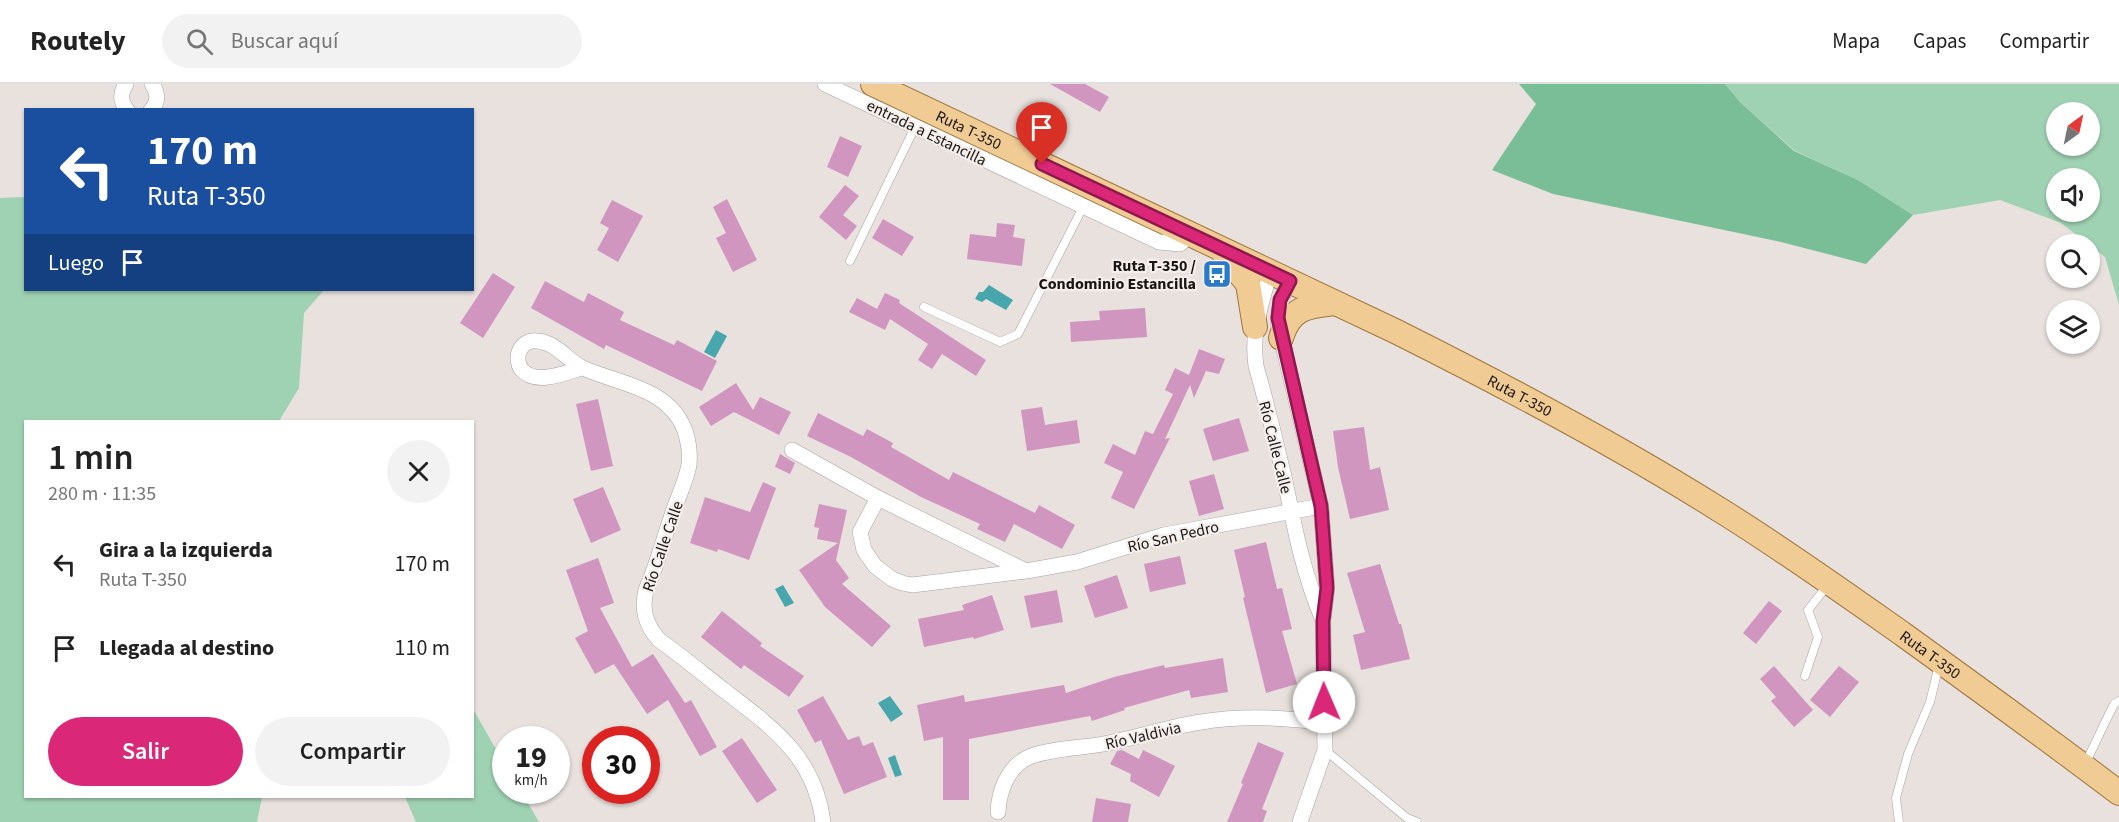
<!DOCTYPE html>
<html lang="es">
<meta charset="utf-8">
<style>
body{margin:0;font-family:"Source Sans 3",sans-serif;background:#f2f2f2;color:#222;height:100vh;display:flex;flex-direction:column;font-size:22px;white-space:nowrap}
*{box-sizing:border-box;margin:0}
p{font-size:20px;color:#767676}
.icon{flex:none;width:33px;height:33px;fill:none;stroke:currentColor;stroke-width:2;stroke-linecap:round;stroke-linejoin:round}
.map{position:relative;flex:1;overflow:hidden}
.sheet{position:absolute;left:24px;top:336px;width:450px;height:378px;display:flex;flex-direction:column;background:#fff;border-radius:0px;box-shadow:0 2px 4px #0004}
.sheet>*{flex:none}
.top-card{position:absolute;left:24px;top:24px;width:450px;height:183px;border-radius:0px;box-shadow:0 2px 4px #0004;background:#1a4fa0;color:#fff;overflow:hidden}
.needle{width:39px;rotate:33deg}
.buttons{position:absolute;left:2046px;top:18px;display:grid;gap:12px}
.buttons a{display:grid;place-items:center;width:54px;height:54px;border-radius:50%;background:#fff;box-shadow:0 2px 4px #0004;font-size:30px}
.speed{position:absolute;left:492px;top:642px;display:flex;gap:12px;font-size:30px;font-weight:700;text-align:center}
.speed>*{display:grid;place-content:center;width:78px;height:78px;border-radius:50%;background:#fff;box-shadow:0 2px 4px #0004;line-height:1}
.speed small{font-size:15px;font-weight:400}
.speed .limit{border:9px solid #d22;background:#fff;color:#111}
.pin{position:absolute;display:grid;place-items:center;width:51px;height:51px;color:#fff;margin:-62px -26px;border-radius:50% 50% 50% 0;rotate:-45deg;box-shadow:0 0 6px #0007}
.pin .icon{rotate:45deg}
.me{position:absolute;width:66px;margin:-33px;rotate:359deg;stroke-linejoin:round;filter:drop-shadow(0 0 4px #0008)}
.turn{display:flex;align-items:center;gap:21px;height:126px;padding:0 24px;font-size:27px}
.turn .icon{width:78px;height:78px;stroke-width:2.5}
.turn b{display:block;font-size:42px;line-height:51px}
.then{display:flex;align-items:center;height:57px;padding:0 24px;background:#0003;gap:12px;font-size:22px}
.round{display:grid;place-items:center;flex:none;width:63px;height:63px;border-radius:32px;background:#f2f2f2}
.summary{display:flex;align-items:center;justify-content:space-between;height:102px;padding:0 24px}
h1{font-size:36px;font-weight:600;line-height:45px}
.primary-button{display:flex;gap:12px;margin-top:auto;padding:12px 24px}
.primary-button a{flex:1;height:69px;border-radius:36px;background:#db2777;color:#fff;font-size:24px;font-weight:600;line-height:69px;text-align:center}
.primary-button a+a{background:#f2f2f2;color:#222}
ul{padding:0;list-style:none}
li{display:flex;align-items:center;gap:18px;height:84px;padding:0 24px}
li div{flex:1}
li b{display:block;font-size:22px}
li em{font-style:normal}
header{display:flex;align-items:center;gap:36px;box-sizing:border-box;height:84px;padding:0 30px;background:#fff;border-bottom:2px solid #e0e0e0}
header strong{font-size:28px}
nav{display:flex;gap:33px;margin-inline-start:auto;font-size:21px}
.search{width:420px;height:54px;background:#f2f2f2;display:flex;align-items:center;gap:15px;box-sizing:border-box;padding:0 21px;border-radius:33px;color:#767676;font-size:22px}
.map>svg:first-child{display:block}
.green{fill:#9fd2b3;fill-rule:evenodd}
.forest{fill:#7abe97}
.water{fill:#48a7ad}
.building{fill:#d096c0}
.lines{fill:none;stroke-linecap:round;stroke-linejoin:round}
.lane-casing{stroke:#a9a2a0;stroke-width:9}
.street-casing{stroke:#a9a2a0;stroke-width:16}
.primary-casing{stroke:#9e7539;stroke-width:26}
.lane{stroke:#fff;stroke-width:8}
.street{stroke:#fff;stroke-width:15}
.primary{stroke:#f0cb94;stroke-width:24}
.route-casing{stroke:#8e194d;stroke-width:15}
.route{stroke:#db2777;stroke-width:10}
.labels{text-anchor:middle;stroke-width:4.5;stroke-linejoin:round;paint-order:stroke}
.street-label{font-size:16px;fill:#181615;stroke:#f5eeeb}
.poi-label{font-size:16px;font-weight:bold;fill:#181615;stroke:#f5eeeb;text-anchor:end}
</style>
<header>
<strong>Routely</strong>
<div class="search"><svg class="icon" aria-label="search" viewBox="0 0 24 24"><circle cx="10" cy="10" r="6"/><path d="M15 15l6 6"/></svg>Buscar aquí</div>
<nav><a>Mapa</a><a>Capas</a><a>Compartir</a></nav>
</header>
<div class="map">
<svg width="2119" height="738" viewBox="0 0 2119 738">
<rect width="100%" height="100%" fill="#e8e1de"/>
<!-- green -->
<path class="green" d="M1725,0H2119V221L2105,173L2061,139L2000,116L1913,131L1858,96L1795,67L1740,18ZM2056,28H2090V62H2056ZM2056,94H2090V128H2056Z
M25,113L26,206H324L304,229L299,304L279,337L26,338V712L262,713L257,738H0V114Z
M473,625L505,681L506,706L521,707L539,738H416L405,713L472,712Z"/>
<!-- forest -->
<path class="forest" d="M1519,0H1725L1740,18L1794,67L1858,96L1913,131L1866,180L1781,158L1553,110L1492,86L1536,20Z"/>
<!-- water -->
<path class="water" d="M989,201L1013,216L1006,226L986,215L982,218L975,215L979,208H983Z
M716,246L727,252L715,274L704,268Z
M783,501L794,519L785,523L775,505Z
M890,612L903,630L891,638L878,619Z
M895,671L902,691L895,693L888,674Z"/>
<!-- building -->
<path class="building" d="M1050,0H1085L1109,13L1100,28Z
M840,52L862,62L848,93L827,83Z
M845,101L859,112L843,131L857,142L846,156L819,133Z
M727,115L757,176L733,188L716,154L726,149L713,123Z
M612,116L643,132L618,178L597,166L609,144L600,139Z
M883,135L914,153L902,172L872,154Z
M997,139L1015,141L1013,153L1025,155L1022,182L967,175L970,150L996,153Z
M493,189L515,203L483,254L460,239Z
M545,197L584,218L588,209L624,228L620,236L674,261L677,256L717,277L702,307L606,261L604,265L531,224Z
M885,209L900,216L899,219L986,276L976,292L942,270L932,285L918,276L928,260L890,235L885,246L849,228L857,214L877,225Z
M1145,224L1147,253L1071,258L1070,238L1100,236L1099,227Z
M1199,265L1225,275L1219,290L1206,287L1194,314L1190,301L1165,355L1170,354L1134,425L1111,414L1123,388L1104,379L1113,360L1135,371L1145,347L1153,350L1173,310L1165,306L1175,284L1189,291Z
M736,299L753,326L760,313L791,328L779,351L734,328L711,342L699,323Z
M598,315L613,382L591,387L576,320Z
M1042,323L1045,341L1077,336L1080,359L1027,367L1021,326Z
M818,329L863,352L867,345L893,359L891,363L949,396L953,388L1035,429L1039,421L1075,441L1062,465L1014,440L1005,458L977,445L980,440L921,413L851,373L807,352Z
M1239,334L1249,367L1213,377L1203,345Z
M1364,343L1370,386L1380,383L1389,426L1350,435L1338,383L1333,347Z
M780,370L795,379L790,390L775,383Z
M1214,390L1224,425L1199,432L1189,397Z
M763,398L776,404L749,476L718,465L717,468L690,459L705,413L750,428Z
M603,403L621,446L591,459L573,415Z
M819,420L847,426L836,476L849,494L842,500L891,542L872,563L825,523L799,486L838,459L817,455L819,444L814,443Z
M1266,458L1277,505L1282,504L1292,545L1282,547L1297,600L1266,609L1243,514L1245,513L1234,466Z
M1180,472L1186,500L1150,508L1144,480Z
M598,474L614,519L600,524L632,583L653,570L685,619L691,616L717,663L700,672L668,616L647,630L614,580L595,590L575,554L588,547L566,486Z
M1380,480L1399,540H1401L1410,575L1361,586L1353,551L1365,548L1347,489Z
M1117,491L1128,524L1095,534L1084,502Z
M1057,506L1063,538L1031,544L1024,512Z
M992,511L1004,546L974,555L973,553L924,563L918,535L964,526L962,521Z
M1769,517L1782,527L1756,560L1743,549Z
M722,527L762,559L760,562L804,592L789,613L744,581L741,585L701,553Z
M1223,574L1228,608L1191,614L1189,606L1124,624L1125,626L1092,637L1090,632L969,655V716H943V653L924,657L917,621L964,611L965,618L1064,601L1066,609L1114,593L1164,581L1165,584Z
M1774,582L1813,626L1794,643L1771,617L1776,613L1760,595Z
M1839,582L1859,598L1830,633L1810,616Z
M823,612L848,656L859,652L863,662L873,658L887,693L844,710L821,656L815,659L797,626Z
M742,654L777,706L757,719L722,667Z
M1258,658L1284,669L1262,725L1267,727L1263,738H1227L1243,700L1241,699Z
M1122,666L1139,675L1143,666L1175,682L1159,713L1130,697L1131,690L1110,680L1117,667Z
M1096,714L1131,720L1128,738H1092Z"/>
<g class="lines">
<!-- lane casing -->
<g class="lane-casing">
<path id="lane" d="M850,177L915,43
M924,223L1000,258L1018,250L1083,123
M1805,592L1818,553L1808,526L1827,502
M1325,666L1407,734L1417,738
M2086,678L2114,620L2119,617
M1899,738L1896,714L1908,670L1930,618L1939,581"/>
</g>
<!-- street casing -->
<g class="street-casing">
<path id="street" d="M126,0C120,9 120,17 127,26
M825,0L1159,158L1180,160L1191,150
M151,26C159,18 158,8 152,0
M1270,188C1261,221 1251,247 1256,282C1267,320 1276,359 1285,397C1295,446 1303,488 1322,534
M1290,197C1281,212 1277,226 1279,244L1321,422L1327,504L1323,537L1325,666L1300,738
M581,284C565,289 535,302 521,285C518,280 517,273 519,268C522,260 529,256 537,257C556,258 568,277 583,284C621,301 672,304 686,350C689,360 690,370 689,381C686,397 678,413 673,428C664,454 657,481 646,506C641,526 646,541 659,556C682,572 703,590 725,607C773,644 815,673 823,738
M792,366L878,414L1026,487L1077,478L1164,451L1321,422
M878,414L860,448L864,466L875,482L892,495L902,499L912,501L1026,487
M998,728C999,708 1007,684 1027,674C1045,665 1082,664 1103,660C1136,654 1168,643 1201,638C1243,631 1283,633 1325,639"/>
</g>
<!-- primary casing -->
<g class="primary-casing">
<g id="primary">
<path id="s1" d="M873,0L1395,247C1505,302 1615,360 1720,426C1783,465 1843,508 1904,551C1976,603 2048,655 2119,709"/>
<path d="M1225,171L1248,200L1255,243"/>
<path d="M1281,254C1290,223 1308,222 1335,219"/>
</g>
</g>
<!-- lane -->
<use href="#lane" class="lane"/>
<!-- street -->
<use href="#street" class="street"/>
<!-- primary -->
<use href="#primary" class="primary"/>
</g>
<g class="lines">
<!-- route casing -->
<g class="route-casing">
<path id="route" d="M1042,80L1290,197L1280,216L1278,234L1321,422L1327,504L1323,537L1324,618"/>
</g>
<!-- route -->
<use href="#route" class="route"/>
</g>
<!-- icons -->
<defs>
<g id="bus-square" transform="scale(1.5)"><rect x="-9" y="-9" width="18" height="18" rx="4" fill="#297ac9" stroke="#f5eeeb"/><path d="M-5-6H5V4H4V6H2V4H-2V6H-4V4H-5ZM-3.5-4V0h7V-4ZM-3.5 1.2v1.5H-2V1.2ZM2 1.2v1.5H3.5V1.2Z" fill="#fff"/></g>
</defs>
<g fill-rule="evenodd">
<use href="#bus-square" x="1217" y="190"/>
</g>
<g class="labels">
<!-- street labels -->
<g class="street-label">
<text dy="6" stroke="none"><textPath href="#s1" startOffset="106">Ruta T-350</textPath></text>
<text transform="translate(927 48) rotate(26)" y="6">entrada a Estancilla</text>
<text dy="6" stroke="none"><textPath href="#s1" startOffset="718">Ruta T-350</textPath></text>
<text transform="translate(1276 363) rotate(76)" y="6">Río Calle Calle</text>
<text transform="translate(1173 452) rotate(-13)" y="6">Río San Pedro</text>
<text transform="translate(662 462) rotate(-71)" y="6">Río Calle Calle</text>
<text dy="6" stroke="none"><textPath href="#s1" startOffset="1204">Ruta T-350</textPath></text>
<text transform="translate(1143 651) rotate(-13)" y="6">Río Valdivia</text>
</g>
<!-- poi labels -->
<g class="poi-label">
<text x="1196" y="187">Ruta T-350 /<tspan x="1196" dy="18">Condominio Estancilla</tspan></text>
</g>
</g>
</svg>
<div class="buttons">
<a><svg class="needle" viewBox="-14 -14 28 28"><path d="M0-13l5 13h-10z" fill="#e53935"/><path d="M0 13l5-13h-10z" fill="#767676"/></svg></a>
<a><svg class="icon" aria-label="sound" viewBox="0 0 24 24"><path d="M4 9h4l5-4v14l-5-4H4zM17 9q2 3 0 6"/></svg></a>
<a><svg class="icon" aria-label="search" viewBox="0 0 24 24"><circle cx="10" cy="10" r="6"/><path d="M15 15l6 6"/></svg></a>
<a><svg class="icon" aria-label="layers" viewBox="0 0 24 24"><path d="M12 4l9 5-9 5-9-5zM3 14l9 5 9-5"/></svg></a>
</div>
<div class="speed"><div>19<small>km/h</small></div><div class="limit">30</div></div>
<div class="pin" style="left:1042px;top:80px;background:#d93025"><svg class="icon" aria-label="arrive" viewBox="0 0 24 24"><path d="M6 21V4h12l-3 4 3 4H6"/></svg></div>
<svg class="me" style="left:1324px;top:618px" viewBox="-20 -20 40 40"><circle r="19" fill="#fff"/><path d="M0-13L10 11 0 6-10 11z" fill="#db2777"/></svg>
<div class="top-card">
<div class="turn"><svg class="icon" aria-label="left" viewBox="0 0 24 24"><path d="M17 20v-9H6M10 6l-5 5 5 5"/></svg><div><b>170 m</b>Ruta T-350</div></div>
<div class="then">Luego<svg class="icon" aria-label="arrive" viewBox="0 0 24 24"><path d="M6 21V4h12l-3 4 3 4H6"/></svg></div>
</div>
<section class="sheet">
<div class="summary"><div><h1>1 min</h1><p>280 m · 11:35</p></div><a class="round"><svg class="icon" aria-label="close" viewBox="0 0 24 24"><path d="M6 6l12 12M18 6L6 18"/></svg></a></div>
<ul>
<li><svg class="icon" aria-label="left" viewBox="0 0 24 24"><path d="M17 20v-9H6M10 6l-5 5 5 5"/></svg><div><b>Gira a la izquierda</b><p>Ruta T-350</p></div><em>170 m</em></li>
<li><svg class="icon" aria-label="arrive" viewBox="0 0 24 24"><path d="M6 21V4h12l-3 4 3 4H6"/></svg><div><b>Llegada al destino</b></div><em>110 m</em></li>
</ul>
<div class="primary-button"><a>Salir</a><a>Compartir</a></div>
</section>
</div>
